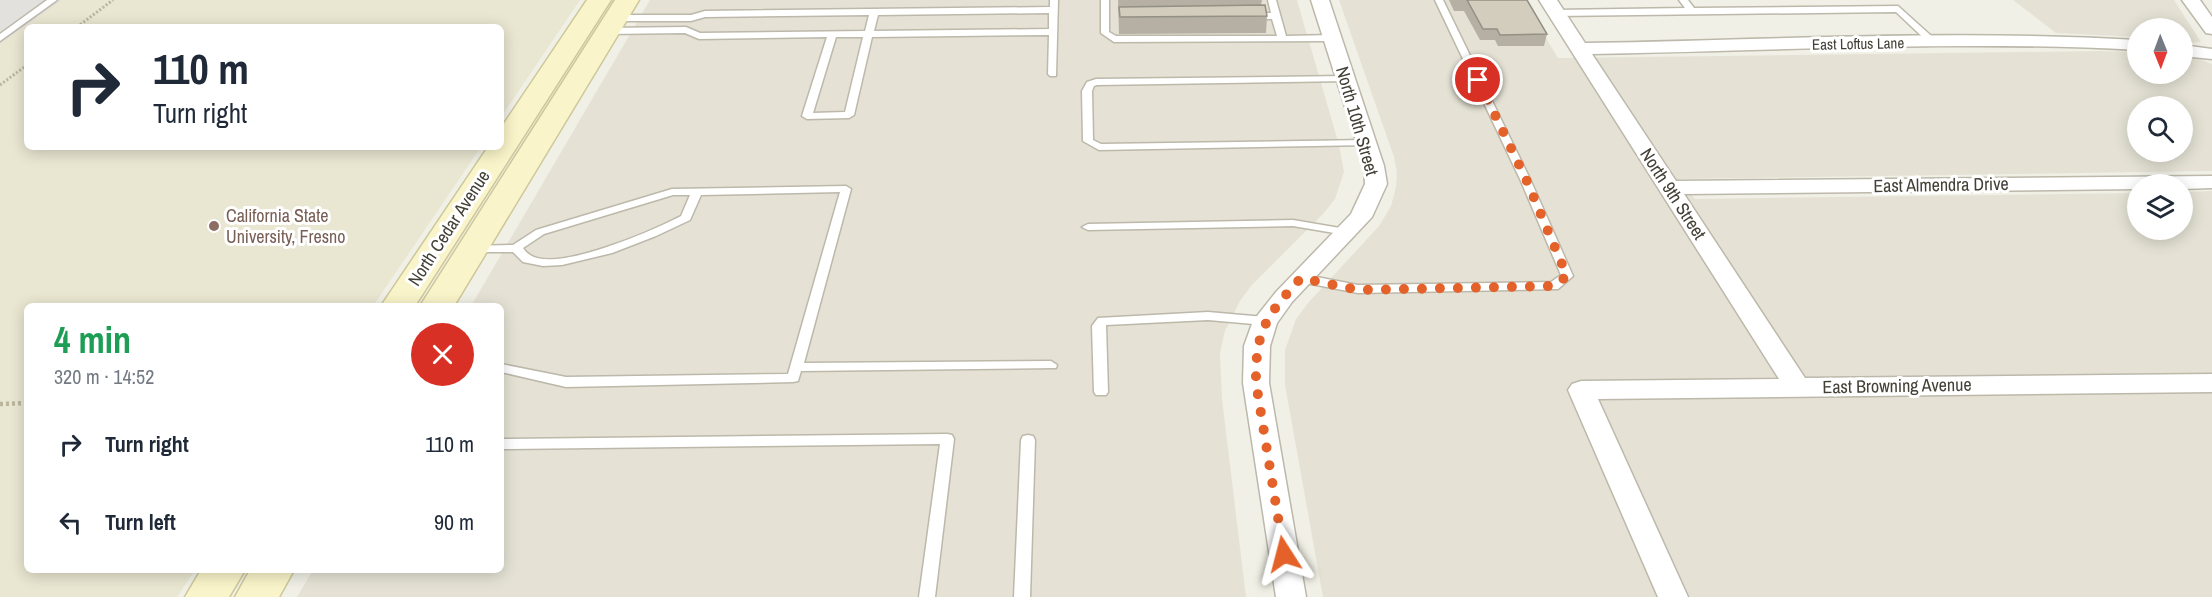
<!DOCTYPE html>
<meta charset="utf-8">
<style>
body{margin:0;font-family:"Archivo Narrow",sans-serif;background:#f6f6f7;color:#1f2937;height:100vh;display:flex;flex-direction:column;font-size:22px;white-space:nowrap}
*{box-sizing:border-box;margin:0}
p{font-size:20px;color:#747a83}
.icon{flex:none;width:33px;height:33px;fill:none;stroke:currentColor;stroke-width:2;stroke-linecap:round;stroke-linejoin:round}
.map{position:relative;flex:1;overflow:hidden}
.sheet{position:absolute;left:24px;top:303px;width:480px;height:270px;display:flex;flex-direction:column;background:#fff;border-radius:9px;box-shadow:0 3px 15px #0003}
.sheet>*{flex:none}
.hud{position:absolute;left:24px;top:24px;width:480px;height:126px;border-radius:9px;box-shadow:0 3px 15px #0003;background:#fff;color:#1f2937;overflow:hidden}
.needle{width:39px;rotate:179deg}
.buttons{position:absolute;left:2127px;top:18px;display:grid;gap:12px}
.buttons a{display:grid;place-items:center;width:66px;height:66px;border-radius:50%;background:#fff;box-shadow:0 3px 15px #0003;font-size:30px}
.pin{position:absolute;display:grid;place-items:center;width:51px;height:51px;color:#fff;margin:-26px;border:3px solid #fff;border-radius:50%;box-shadow:0 2px 6px #0007}
.me{position:absolute;width:66px;margin:-33px;rotate:351deg;stroke-linejoin:round;filter:drop-shadow(0 0 4px #0008)}
.turn{display:flex;align-items:center;gap:21px;height:126px;padding:0 30px;font-size:27px}
.turn .icon{width:78px;height:78px;stroke-width:2.5}
.turn b{display:block;font-size:42px;line-height:51px}
.round{display:grid;place-items:center;flex:none;width:63px;height:63px;border-radius:32px;background:#f6f6f7}
.head{display:flex;align-items:center;justify-content:space-between;height:102px;padding:0 30px}
h1{font-size:36px;font-weight:700;line-height:45px;color:#1e9e55}
ul{padding:0;list-style:none}
li{display:flex;align-items:center;gap:18px;height:78px;padding:0 30px}
li div{flex:1}
li b{display:block;font-size:22px}
li em{font-style:normal}
.map>svg:first-child{display:block}
.residential{fill:#e5e2d5;fill-rule:evenodd}
.education{fill:#e9e6d1}
.parking{fill:#e3e1de}
.lines{fill:none;stroke-linecap:round;stroke-linejoin:round}
.service-casing{stroke:#bcb8aa;stroke-width:3}
.minor-casing{stroke:#bcb8aa;stroke-width:3}
.secondary-casing{stroke:#cdc79a;stroke-width:3}
.path-far1{stroke:#bcb59d;stroke-width:3;stroke-dasharray:2 2;stroke-linecap:butt}
.path{stroke:#bcb59d;stroke-width:4.5;stroke-dasharray:3 3;stroke-linecap:butt}
.service{fill:#fff;fill-rule:evenodd}
.minor{fill:#fff;fill-rule:evenodd}
.secondary{fill:#f9f4c9;fill-rule:evenodd}
.wall{fill:#b5b0a3}
.building{fill:#d2cdbd;stroke:#939084;stroke-width:1.5}
.route{stroke:#e4622a;stroke-width:10;stroke-dasharray:0 18}
.education-dot{fill:#8d6e63;stroke:#fff;stroke-width:2}
.labels{text-anchor:middle;stroke-width:6;stroke-linejoin:round;paint-order:stroke}
.far-street-label{font-size:15px;fill:#434036;stroke:#fff}
.street-label{font-size:18px;fill:#434036;stroke:#fff}
.education-label{font-size:18px;fill:#785e54;stroke:#fff;text-anchor:start}
</style>
<div class="map">
<svg width="2212" height="597" viewBox="0 0 2212 597">
<rect width="100%" height="100%" fill="#f1f0e6"/>
<!-- residential -->
<path class="residential" d="M650,0H1297L1339,145L1344,172L1335,199L1324,213L1251,286L1240,301L1225,331L1220,353L1222,399L1246,597H297L313,570H501V306H471Z
M1339,0H1523L1558,58L2101,51L2137,52L2138,74H2182L2183,56L2198,58L2212,64V171L1679,179L1695,199L2137,193L2138,230H2182L2183,192L2212,191V597H1323L1285,385V350L1296,319L1308,303L1379,226L1391,206L1396,187L1397,172L1394,157ZM2138,106H2182V152H2138Z
M2013,0H2174L2201,42L2183,43L2182,28H2138L2137,37L2056,33Z"/>
<!-- education -->
<path class="education" d="M0,0H580L501,117V27H27V147H481L373,306H27V570H195L177,597H0Z"/>
<!-- parking -->
<path class="parking" d="M0,0H62L0,44Z"/>
<g class="lines">
<!-- service casing -->
<g class="service-casing">
<path id="service" d="M47,0H57L0,41V34Z
M1050,0H1058L1056,76H1050L1048,74L1049,35L872,37L854,115L849,118L807,119L802,116L827,37L699,39L685,33L607,34L603,31L607,28L686,27L700,33L865,31L869,15L705,17L691,21H616L612,18L616,15H691L705,11L1050,7ZM1049,13V29L874,31L878,15ZM836,37H863L845,112L813,113Z
M1101,0H1109V32L1116,36H1277L1272,19H1251L1247,16L1251,13H1271L1268,0H1276L1286,36L1332,35L1336,38L1332,41L1114,42L1101,33Z
M1435,0H1443L1530,179L1573,276L1558,289L1358,293L1301,282L1295,278L1301,274L1358,285L1551,282L1561,275L1520,179Z
M1679,0H1688L1694,8L1898,6L1938,42L1933,45L1930,44L1896,12L1556,16L1552,13L1556,10L1685,8Z
M1345,76L1348,77V81L1097,85L1094,86L1092,91L1093,140L1101,144L1366,140L1370,141V145L1099,150L1083,141L1082,91L1087,82L1096,79Z
M846,186L851,189L804,363L1051,361L1057,365L1056,368L801,371L798,381L793,382L566,387L501,372V364L566,377L788,374L840,192L701,195L690,220L656,236L612,253L562,265L543,266L523,262L513,252H472L466,249L472,246L513,245L536,230L672,189ZM673,195H690L681,216C654,230 557,273 530,255C527,253 525,251 523,248L544,234Z
M1293,220L1346,229L1352,232L1346,235L1293,226L1088,230L1082,227L1088,224Z
M1208,312L1265,317L1271,321L1265,325L1208,320L1106,325L1108,392L1106,395H1096L1094,392L1092,326L1098,318Z
M947,434L952,435L954,439L935,597H919L940,444L501,449V439Z
M1028,435L1033,436L1035,440L1030,597H1014L1021,440L1023,436Z"/>
</g>
<!-- minor casing -->
<g class="minor-casing">
<path id="minor" d="M1311,0H1329L1384,166L1387,184L1372,217L1292,302L1277,323L1270,346L1269,383L1306,597H1276L1243,383L1244,346L1253,321L1276,292L1351,214L1365,184L1364,166Z
M1539,0H1557L1585,43C1768,40 1955,29 2138,40V50C1956,40 1773,51 1592,54L1676,181L2212,176V188L2182,189V184H2138V189L1684,194L1805,378L2212,374V392L1598,399L1688,597H1658L1568,390L1572,384L1581,381L1779,379Z
M2182,0H2200L2212,17V34L2206,33Z
M2182,45L2212,49V59L2182,56Z"/>
</g>
<!-- secondary casing -->
<g class="secondary-casing">
<path id="secondary" d="M587,0H611L415,306H381L488,147H501V128Z
M615,0H639L454,306H420Z
M201,570H245L229,597H185Z
M250,570H294L279,597H235Z"/>
</g>
<!-- path-far1 -->
<path class="path-far1" d="M77,27L113,0
M0,85L27,65"/>
<!-- path -->
<path class="path" d="M0,404L27,403"/>
<!-- service -->
<use href="#service" class="service"/>
<!-- minor -->
<use href="#minor" class="minor"/>
<!-- secondary -->
<use href="#secondary" class="secondary"/>
</g>
<!-- wall -->
<path class="wall" d="M1118,0H1262L1261,5L1267,16L1266,33L1119,34Z
M1449,0H1527L1547,34L1544,46H1498L1495,40H1480L1464,11H1454Z"/>
<!-- building -->
<path class="building" d="M1467,0H1527L1547,34L1500,35L1497,29H1483Z
M1265,5L1267,16L1120,17L1119,7Z"/>
<g class="lines">
<!-- route -->
<path class="route" d="M1284,554L1256,383C1255,330 1267,315 1301,278L1358,290L1554,286L1567,276L1526,179L1478,80"/>
</g>
<!-- markers -->
<circle class="education-dot" cx="214" cy="226" r="6"/>
<g class="labels">
<!-- far-street labels -->
<g class="far-street-label">
<text transform="translate(1858 44) rotate(-1)" y="5">East Loftus Lane</text>
</g>
<!-- street labels -->
<g class="street-label">
<text transform="translate(1357 121) rotate(74)" y="6">North 10th Street</text>
<text transform="translate(1941 185) rotate(-1)" y="6">East Almendra Drive</text>
<text transform="translate(1673 194) rotate(57)" y="6">North 9th Street</text>
<text transform="translate(449 228) rotate(-57)" y="6">North Cedar Avenue</text>
<text transform="translate(1897 386) rotate(-1)" y="6">East Browning Avenue</text>
</g>
<!-- education labels -->
<g class="education-label">
<text x="226" y="222">California State<tspan x="226" dy="21">University, Fresno</tspan></text>
</g>
</g>
</svg>
<div class="buttons">
<a><svg class="needle" viewBox="-14 -14 28 28"><path d="M0-13l5 13h-10z" fill="#e53935"/><path d="M0 13l5-13h-10z" fill="#747a83"/></svg></a>
<a><svg class="icon" aria-label="search" viewBox="0 0 24 24"><circle cx="10" cy="10" r="6"/><path d="M15 15l6 6"/></svg></a>
<a><svg class="icon" aria-label="layers" viewBox="0 0 24 24"><path d="M12 4l9 5-9 5-9-5zM3 14l9 5 9-5"/></svg></a>
</div>
<div class="pin" style="left:1478px;top:80px;background:#d93025"><svg class="icon" aria-label="arrive" viewBox="0 0 24 24"><path d="M6 21V4h12l-3 4 3 4H6"/></svg></div>
<svg class="me" style="left:1284px;top:554px" viewBox="-20 -20 40 40"><path d="M0-17L14 15 0 8-14 15z" fill="#e4622a" stroke="#fff" stroke-width="4"/></svg>
<div class="hud">
<div class="turn"><svg class="icon" aria-label="right" viewBox="0 0 24 24"><path d="M7 20v-9h11M14 6l5 5-5 5"/></svg><div><b>110 m</b>Turn right</div></div>
</div>
<section class="sheet">
<div class="head"><div><h1>4 min</h1><p>320 m · 14:52</p></div><a class="round" style="background:#d93025;color:#fff"><svg class="icon" aria-label="close" viewBox="0 0 24 24"><path d="M6 6l12 12M18 6L6 18"/></svg></a></div>
<ul>
<li><svg class="icon" aria-label="right" viewBox="0 0 24 24"><path d="M7 20v-9h11M14 6l5 5-5 5"/></svg><div><b>Turn right</b></div><em>110 m</em></li>
<li><svg class="icon" aria-label="left" viewBox="0 0 24 24"><path d="M17 20v-9H6M10 6l-5 5 5 5"/></svg><div><b>Turn left</b></div><em>90 m</em></li>
</ul>
</section>
</div>
